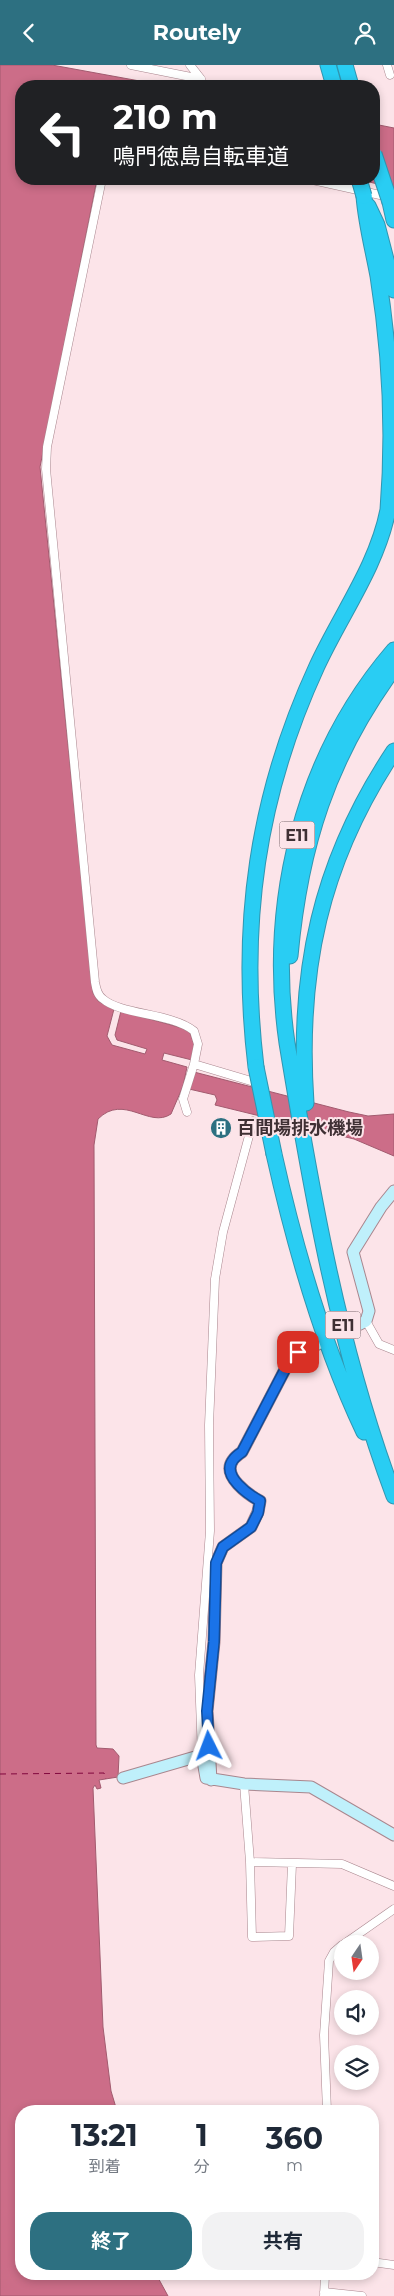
<!DOCTYPE html>
<html lang="ja">
<meta charset="utf-8">
<style>
body{margin:0;font-family:Montserrat,"Noto Sans JP",sans-serif;background:#f2f2f3;color:#1f2937;height:100vh;display:flex;flex-direction:column;font-size:19px;white-space:nowrap}
*{box-sizing:border-box;margin:0}
p{font-size:16px;color:#747a83}
.icon{flex:none;width:28px;height:28px;fill:none;stroke:currentColor;stroke-width:2;stroke-linecap:round;stroke-linejoin:round}
.map{position:relative;flex:1;overflow:hidden}
.drawer{position:absolute;left:15px;top:2040px;width:364px;height:175px;display:flex;flex-direction:column;background:#fff;border-radius:20px;box-shadow:0 2px 8px #0003}
.drawer>*{flex:none}
.hud{position:absolute;left:15px;top:15px;width:365px;height:105px;border-radius:20px;box-shadow:0 2px 8px #0003;background:#202124;color:#fff;overflow:hidden}
.needle{width:32px;rotate:193deg}
.controls{position:absolute;left:334px;top:1870px;display:grid;gap:10px}
.controls a{display:grid;place-items:center;width:45px;height:45px;border-radius:50%;background:#fff;box-shadow:0 2px 8px #0003;font-size:25px}
.pin{position:absolute;display:grid;place-items:center;width:42px;height:42px;color:#fff;margin:-21px;border-radius:10px;box-shadow:0 2px 8px #0006}
.me{position:absolute;width:55px;margin:-28px;rotate:357deg;stroke-linejoin:round;filter:drop-shadow(0 0 4px #0008)}
.turn{display:flex;align-items:center;gap:18px;height:105px;padding:0 15px;font-size:22px}
.turn .icon{width:65px;height:65px;stroke-width:2.5}
.turn b{display:block;font-size:35px;line-height:42px}
.eta{display:flex;justify-content:space-evenly;align-items:center;height:85px;text-align:center}
.eta b{font-size:30px;font-weight:700;line-height:35px}
.primary-button{display:flex;gap:10px;margin-top:auto;padding:10px 15px}
.primary-button a{flex:1;height:58px;border-radius:20px;background:#2d7081;color:#fff;font-size:20px;font-weight:700;line-height:58px;text-align:center}
.primary-button a+a{background:#f2f2f3;color:#1f2937}
header{display:flex;justify-content:space-between;align-items:center;height:65px;padding:0 15px;background:#2d7081;color:#fff;font-size:22px;font-weight:700}
.map>svg:first-child{display:block}
.water{fill:#cc6d88;stroke:#a25b6f}
.lines{fill:none;stroke-linecap:round;stroke-linejoin:round}
.ferry{stroke:#81073e;stroke-width:1;stroke-dasharray:6 5;stroke-linecap:butt}
.street-casing{stroke:#a9868e;stroke-width:9}
.secondary-casing{stroke:#a9868e;stroke-width:13}
.highway-casing{stroke:#3196b0;stroke-width:17}
.street{stroke:#fff;stroke-width:8}
.secondary{stroke:#bff0fb;stroke-width:11}
.highway{stroke:#29cdf3;stroke-width:15}
.highway-bridge-casing{stroke:#3196b0;stroke-width:17;stroke-linecap:butt}
.highway-bridge{stroke:#29cdf3;stroke-width:15}
.route-casing{stroke:#114b97;stroke-width:12}
.route{stroke:#1a73e8;stroke-width:9}
.labels{text-anchor:middle;stroke-width:4;stroke-linejoin:round;paint-order:stroke}
.shield{fill:#fce4e9;stroke:#78666a;stroke-width:1}
.shield-label{font-size:16px;font-weight:bold;fill:#3f3034}
.poi-label{font-size:18px;font-weight:bold;fill:#3f3034;stroke:#fce4e9;text-anchor:start}
</style>
<header><svg class="icon" aria-label="back" viewBox="0 0 24 24"><path d="M15 5l-7 7 7 7"/></svg>Routely<svg class="icon" aria-label="person" viewBox="0 0 24 24"><circle cx="12" cy="8" r="4"/><path d="M4 21q1-7 8-7t8 7"/></svg></header>
<div class="map">
<svg width="394" height="2231" viewBox="0 0 394 2231">
<rect width="100%" height="100%" fill="#fce4e9"/>
<!-- water -->
<path class="water" d="M0,0H52L167,21H21V114H97L40,402L93,928L98,936L114,944L107,971L112,980L145,989L147,984L117,975L115,970L121,946L189,965L194,979L192,995L164,988L162,995L187,1002L183,1021L171,1049C149,1064 124,1028 98,1054L94,1080L96,1680L97,1683L113,1684L119,1691L118,1712L99,1715L101,1723L97,1724L95,1720L93,1723L103,1962L111,2026L117,2046H21V2209H156L168,2231H0Z
M374,59L394,63V123L357,114H374Z
M194,1007L349,1047L368,1051L394,1049V1091L354,1074L215,1040L217,1035L215,1030L189,1024Z"/>
<g class="lines">
<!-- ferry -->
<path class="ferry" d="M0,1709L104,1708L106,1714"/>
<!-- street casing -->
<g class="street-casing">
<path id="street" d="M131,0L201,14
M190,0L201,14
M387,0L390,10
M102,114L47,382L46,404L95,917C96,923 97,930 103,934C121,950 172,948 194,966L198,979L194,999L261,1019
M308,114L389,132
M187,1047L183,1034L194,999
M366,1256L379,1279L394,1285
M202,1690L199,1610L210,1466L209,1360L215,1214L223,1167L253,1056
M244,1719L250,1797L252,1872L289,1871L292,1799
M250,1797L342,1799L394,1821
M344,1879L394,1844
M327,2046L324,1970L329,1896L334,1887L342,1880
M372,2197L394,2200
M324,2227L362,2231
M324,2231L325,2209"/>
</g>
<!-- secondary casing -->
<g class="secondary-casing">
<path id="secondary" d="M356,1261L366,1256L369,1246L353,1187L381,1142L394,1126
M123,1713L202,1690L206,1713L244,1719L311,1722L394,1770
M211,1715L207,1646L214,1577L216,1498L223,1482L251,1462L258,1447L260,1436C249,1430 221,1411 233,1395C235,1392 239,1389 242,1387L292,1291L320,1278"/>
</g>
<!-- highway casing -->
<g class="highway-casing">
<path id="highway" d="M328,0L334,21
M345,0L351,21
M390,137L394,155
M368,141L377,160L394,225
M394,585C301,693 267,839 287,978C312,1130 339,1285 394,1431
M290,891C300,781 328,693 394,603
M256,1002C239,860 257,731 317,601C341,549 377,501 388,445C394,369 390,286 378,211C373,184 366,158 364,131
M306,1038C297,907 320,797 394,686
M274,1089C295,1183 322,1279 364,1367"/>
</g>
<!-- street -->
<use href="#street" class="street"/>
<!-- secondary -->
<use href="#secondary" class="secondary"/>
<!-- highway -->
<use href="#highway" class="highway"/>
<!-- highway-bridge casing -->
<g class="highway-bridge-casing">
<path id="highway-bridge" d="M374,89L390,137
M359,114L364,131
M256,1002L274,1089"/>
</g>
<!-- highway-bridge -->
<use href="#highway-bridge" class="highway-bridge"/>
</g>
<g class="lines">
<!-- route casing -->
<g class="route-casing">
<path id="route" d="M209,1681L207,1646L214,1577L216,1498L223,1482L251,1462L258,1448L260,1436C249,1430 221,1411 233,1395C235,1392 239,1389 242,1387L292,1291L298,1287"/>
</g>
<!-- route -->
<use href="#route" class="route"/>
</g>
<!-- icons -->
<defs>
<g id="building-disc" transform="scale(1.125)"><circle r="9.5" fill="#2d7081" stroke="#fce4e9"/><path d="M-4-6H4V6H1V3H-1V6H-4ZM-2.5-4.3h1.7v1.8h-1.7ZM.8-4.3h1.7v1.8H.8ZM-2.5-1h1.7V.8h-1.7ZM.8-1h1.7V.8H.8Z" fill="#fff"/></g>
</defs>
<g fill-rule="evenodd">
<use href="#building-disc" x="221" y="1063"/>
</g>
<g class="labels">
<!-- shield labels -->
<g class="shield">
<rect x="279.5" y="756.5" width="35" height="27" rx="4"/>
<rect x="325.5" y="1246.5" width="35" height="27" rx="4"/>
</g>
<g class="shield-label">
<text x="297" y="776">E11</text>
<text x="343" y="1266">E11</text>
</g>
<!-- poi labels -->
<g class="poi-label">
<text x="237" y="1069">百間場排水機場</text>
</g>
</g>
</svg>
<div class="controls">
<a><svg class="needle" viewBox="-14 -14 28 28"><path d="M0-13l5 13h-10z" fill="#e53935"/><path d="M0 13l5-13h-10z" fill="#747a83"/></svg></a>
<a><svg class="icon" aria-label="sound" viewBox="0 0 24 24"><path d="M4 9h4l5-4v14l-5-4H4zM17 9q2 3 0 6"/></svg></a>
<a><svg class="icon" aria-label="layers" viewBox="0 0 24 24"><path d="M12 4l9 5-9 5-9-5zM3 14l9 5 9-5"/></svg></a>
</div>
<div class="pin" style="left:298px;top:1287px;background:#d93025"><svg class="icon" aria-label="arrive" viewBox="0 0 24 24"><path d="M6 21V4h12l-3 4 3 4H6"/></svg></div>
<svg class="me" style="left:209px;top:1681px" viewBox="-20 -20 40 40"><path d="M0-17L14 15 0 8-14 15z" fill="#1a73e8" stroke="#fff" stroke-width="4"/></svg>
<div class="hud">
<div class="turn"><svg class="icon" aria-label="left" viewBox="0 0 24 24"><path d="M17 20v-9H6M10 6l-5 5 5 5"/></svg><div><b>210 m</b>鳴門徳島自転車道</div></div>
</div>
<section class="drawer">
<div class="eta">
<div><b>13:21</b><p>到着</p></div>
<div><b>1</b><p>分</p></div>
<div><b>360</b><p>m</p></div>
</div>
<div class="primary-button"><a>終了</a><a>共有</a></div>
</section>
</div>
